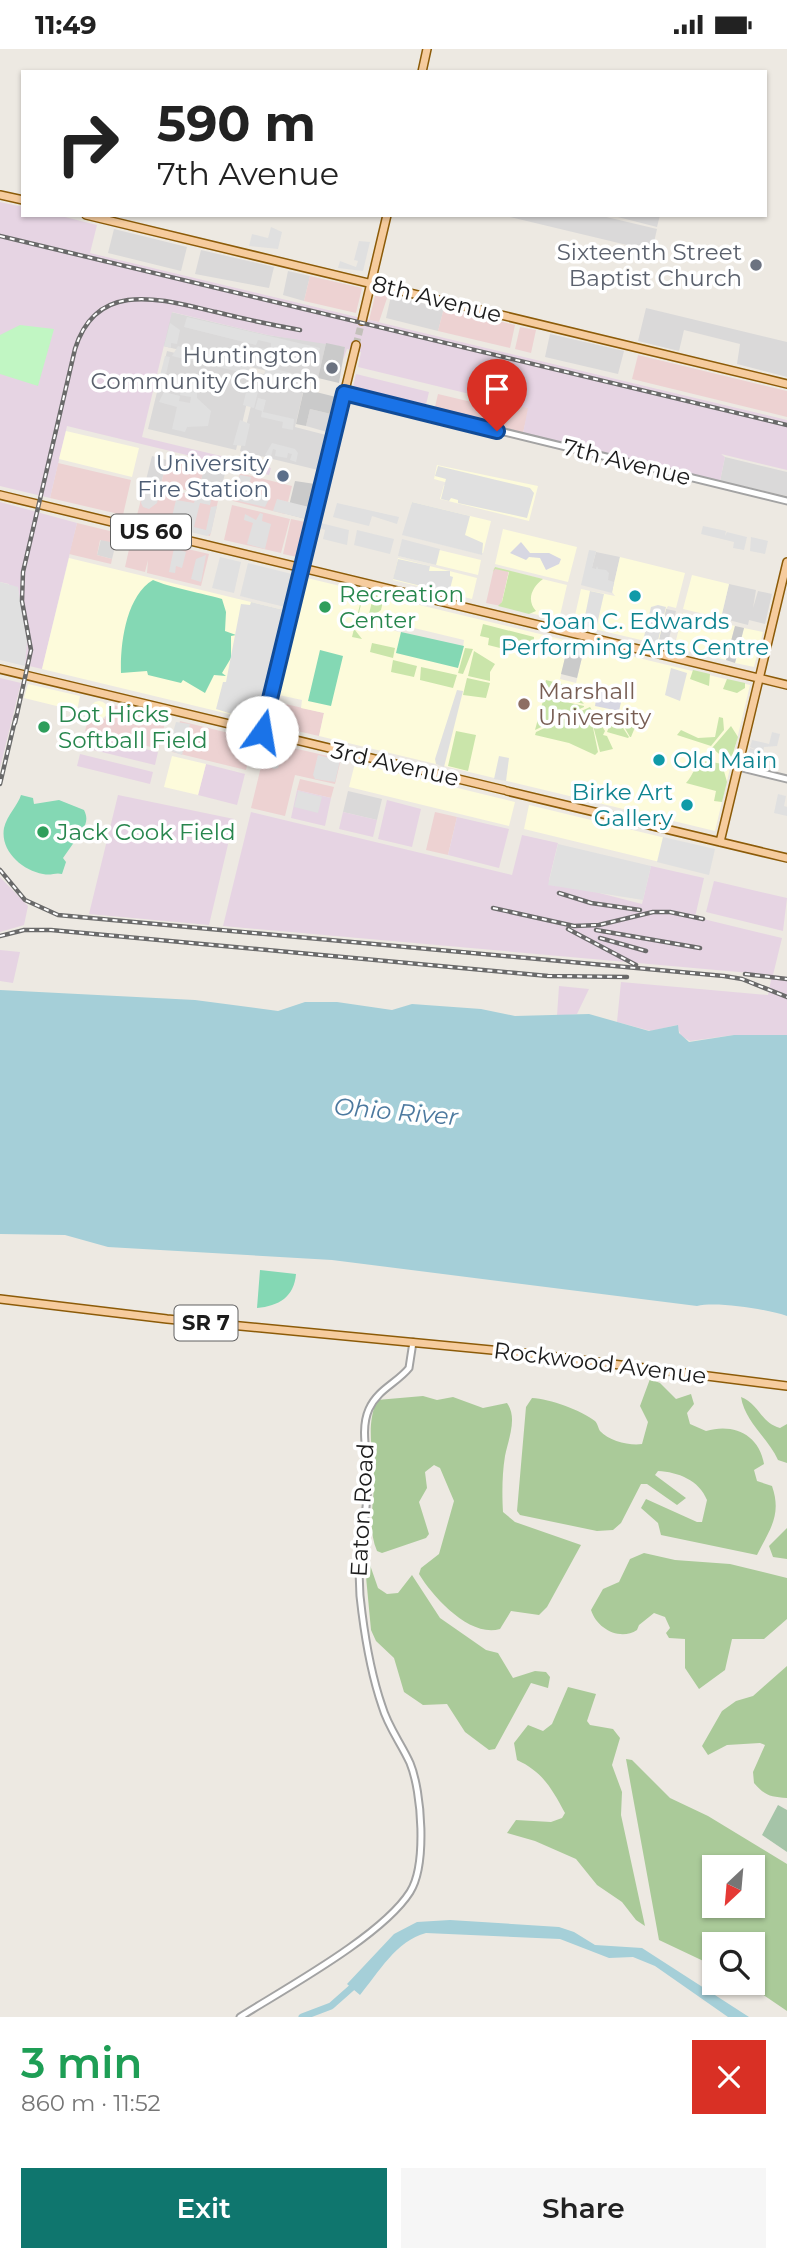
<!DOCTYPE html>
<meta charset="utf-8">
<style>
body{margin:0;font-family:Montserrat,sans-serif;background:#f6f6f6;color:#222;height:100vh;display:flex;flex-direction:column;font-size:26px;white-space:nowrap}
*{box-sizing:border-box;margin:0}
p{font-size:23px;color:#767676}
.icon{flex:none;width:38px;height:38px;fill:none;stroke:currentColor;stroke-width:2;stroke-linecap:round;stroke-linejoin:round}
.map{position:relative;height:1968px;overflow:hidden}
.side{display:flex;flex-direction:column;background:#fff;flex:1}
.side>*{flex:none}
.hud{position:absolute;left:21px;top:21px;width:746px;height:147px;border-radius:0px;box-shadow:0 2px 5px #0004;background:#fff;color:#222;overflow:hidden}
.needle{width:46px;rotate:206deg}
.buttons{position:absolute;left:702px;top:1806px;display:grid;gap:14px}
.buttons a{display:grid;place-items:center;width:63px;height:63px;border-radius:0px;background:#fff;box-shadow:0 2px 5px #0004;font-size:35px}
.pin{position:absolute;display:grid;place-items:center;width:60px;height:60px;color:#fff;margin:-72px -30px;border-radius:50% 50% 50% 0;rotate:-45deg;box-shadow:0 0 7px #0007}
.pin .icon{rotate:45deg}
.me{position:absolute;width:77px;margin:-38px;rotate:13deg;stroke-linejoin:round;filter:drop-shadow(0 0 5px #0008)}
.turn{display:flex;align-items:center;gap:24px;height:147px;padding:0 21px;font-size:32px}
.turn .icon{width:91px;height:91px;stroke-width:2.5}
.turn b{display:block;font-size:49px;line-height:60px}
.round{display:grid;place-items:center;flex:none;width:74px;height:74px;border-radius:0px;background:#f6f6f6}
.summary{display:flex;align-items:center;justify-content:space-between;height:119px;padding:0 21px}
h1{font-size:42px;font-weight:600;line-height:52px;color:#1e9e55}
.button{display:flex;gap:14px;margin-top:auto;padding:14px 21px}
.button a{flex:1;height:80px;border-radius:0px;background:#0f766e;color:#fff;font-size:28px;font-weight:600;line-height:80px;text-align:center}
.button a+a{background:#f6f6f6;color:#222}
.status{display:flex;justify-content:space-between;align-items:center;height:49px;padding:0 35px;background:#fff;direction:ltr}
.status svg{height:19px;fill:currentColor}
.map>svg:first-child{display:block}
.residential{fill:#dad9d9}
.commercial{fill:#edd2d2}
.industrial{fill:#e6d4e3}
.education{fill:#fdfbdb;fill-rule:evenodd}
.religious{fill:#cacaca}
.grass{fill:#cae5aa}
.forest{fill:#aaca99;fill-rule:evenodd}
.cemetery{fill:#a5c4a8}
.park{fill:#c1f6c3}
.pitch{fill:#84d8b4}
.parking{fill:#e0e0e0}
.plaza{fill:#d7d7e2}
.water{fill:#a5cfd8}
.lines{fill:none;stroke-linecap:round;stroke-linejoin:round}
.river{stroke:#a5cfd8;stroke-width:7}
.major-tunnel{stroke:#c3c0ba;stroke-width:7;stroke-dasharray:7 3.5;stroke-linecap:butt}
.minor-casing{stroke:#a3a3a3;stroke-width:9}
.major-casing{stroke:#8c5b08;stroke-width:10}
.minor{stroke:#fff;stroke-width:5}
.major{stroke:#f6cc9e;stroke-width:7}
.rail-casing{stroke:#6a6a6a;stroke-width:4.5}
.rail{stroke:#fff;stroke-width:2;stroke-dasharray:5;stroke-linecap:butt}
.route-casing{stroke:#114b97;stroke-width:18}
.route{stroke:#1a73e8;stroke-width:12}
.worship-dot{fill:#6b7280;stroke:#fff;stroke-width:2.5}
.service-dot{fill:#5c6f8a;stroke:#fff;stroke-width:2.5}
.culture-dot{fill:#0f9aa8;stroke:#fff;stroke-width:2.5}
.leisure-dot{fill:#2e9e5b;stroke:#fff;stroke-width:2.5}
.education-dot{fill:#8d6e63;stroke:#fff;stroke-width:2.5}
.labels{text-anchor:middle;stroke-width:7;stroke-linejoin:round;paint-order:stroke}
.shield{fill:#fff;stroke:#606060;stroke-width:2}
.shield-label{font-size:21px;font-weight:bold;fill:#1c1c1c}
.worship-label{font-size:23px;fill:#5b616d;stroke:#fff;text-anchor:end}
.street-label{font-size:23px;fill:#1c1c1c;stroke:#fff}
.service-label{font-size:23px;fill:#4e5e75;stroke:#fff;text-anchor:end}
.leisure-label{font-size:23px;fill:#27864d;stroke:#fff;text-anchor:start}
.culture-label{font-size:23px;fill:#0d838f;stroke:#fff}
.education-label{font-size:23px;fill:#785e54;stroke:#fff;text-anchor:start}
.water-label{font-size:24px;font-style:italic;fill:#4c799f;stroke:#fff}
</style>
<div class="status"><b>11:49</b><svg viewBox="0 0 49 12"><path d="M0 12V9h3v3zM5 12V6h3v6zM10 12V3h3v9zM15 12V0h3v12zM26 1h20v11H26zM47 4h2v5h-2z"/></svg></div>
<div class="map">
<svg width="787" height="1968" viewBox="0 0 787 1968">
<rect width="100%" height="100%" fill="#ede9e2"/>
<!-- residential -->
<path class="residential" d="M502,166H598L657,180L652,202Z
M610,166H660L657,178Z
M114,180L187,198L181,222L108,204Z
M201,201L274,218L269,239L195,225Z
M288,222L310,227L304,252L283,246Z
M391,247L444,259L438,282L386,269Z
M646,259L787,293V328L737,315L740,295L684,281L679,302L638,292Z
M171,263L268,286L326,294L317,334L163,297Z
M550,285L624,302L618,325L545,308Z
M167,302L254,323L236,401L148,380Z
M259,324L305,335L295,378L326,386L318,421L240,402Z
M310,360L331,365L327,383L306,377Z
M152,407L167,411L161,435L146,431Z
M725,408L787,423V447L720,432Z
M204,419L225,424L219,449L198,444Z
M101,490L116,494L112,510L97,506Z
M596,503L620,508L612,543L587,537Z
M729,535L756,541L753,559L758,542L772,545L765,575L749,571L748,576L721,569Z
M666,560L676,562L667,597L658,595Z
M348,742L382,750L377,771L343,763Z"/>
<!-- commercial -->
<path class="commercial" d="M310,227L362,239L356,264L304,252Z
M376,243L388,246L379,273L369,271Z
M444,259L515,276L510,299L438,282Z
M520,278L536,281L531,304L515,300Z
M638,306L787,342V368L632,330Z
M438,345L505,361L507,354L529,359L523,384L434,362Z
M167,411L204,419L198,444L161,435Z
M58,414L131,431L123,466L50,449Z
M240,424L292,437L285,465L233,452Z
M145,435L218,452L210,487L136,470Z
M232,456L290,470L281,504L224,491Z
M291,470L305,473L297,508L283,505Z
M77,474L118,484L116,494L100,491L97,506L112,510L111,515L69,505Z
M132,487L209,505L201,537L147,524L148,511L145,523L125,518Z
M494,519L509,522L501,557L486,554Z
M277,653L324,664L319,687L271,676Z
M109,655L166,669L159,700L85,682L89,667L105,670Z
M180,672L253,690L246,721L172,703Z
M267,693L341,710L335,735L295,726L285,767L251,759Z
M300,730L334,738L331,749L297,741Z
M435,763L457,768L448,806L426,801Z"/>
<!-- industrial -->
<path class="industrial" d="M0,153L23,158V166H57L97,176L90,204L787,371V421L721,405L725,408L720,432L523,384L528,359L358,318L361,303L347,300L341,316L345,298L268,286L172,263L142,388L271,419L269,426L67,377L50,449L0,437Z
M356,325L429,343L425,360L352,342Z
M0,453L77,474L42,620L0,610L9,535L0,533Z
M0,629L21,634L0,719Z
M85,686L158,703L155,716L81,698Z
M80,705L153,723L150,735L77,717Z
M206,715L245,725L237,756L198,746Z
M297,741L331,749L325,777L291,769Z
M118,746L234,770L209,876L89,865Z
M387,751L421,760L412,798L378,790Z
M251,763L512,826L522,786L558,794L549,831L642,855L651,817L704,829L695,868L782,889L773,926L787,928V986H734L690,992L681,987L677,976L651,982L617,973L621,933L768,946L772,926L223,877Z
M343,763L377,771L373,788L339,780Z
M457,768L509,780L499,819L448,806Z
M0,828L28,857L24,876L0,883Z
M714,832L787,849L783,882L706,863Z
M0,901L20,903L13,934L0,932Z
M559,937L589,940L577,965L557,967Z"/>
<!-- education -->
<path class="education" d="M66,382L139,399L132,428L59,410Z
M437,416L538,437L529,472L440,450L444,436H455L434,430Z
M412,453L491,472L483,504L404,485Z
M503,480L577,498L568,533L495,515Z
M402,492L481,511L478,526L399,507Z
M620,508L685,524L676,559L668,557L666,560L658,595L573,575L581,540L615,547L612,543Z
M69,509L284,561L258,672L42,620Z
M398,509L477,529L472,550L393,531Z
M509,522L567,536L559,571L501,557Z
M692,526L729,535L721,569L683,560Z
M307,529L569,592L560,630L576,634L585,596L750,636L715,782L319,687L324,664L301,659L302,651L279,646ZM389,573L464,591L463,598L387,580Z
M683,564L735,577L726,611L674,599Z
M744,579L763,583L754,618L735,614Z
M28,635L80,647L77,662L24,649Z
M90 661a9 9 0 1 1 18 0a9 9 0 1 1-18 0Z
M172,707L206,715L198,746L164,738Z
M355,714L515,753L509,777L349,738Z
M529,756L711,800L705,824L524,780Z"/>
<!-- religious -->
<path class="religious" d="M326,294L345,298L339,334L318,329Z
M304,340L336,348L331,365L310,360L306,377L296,375Z
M295,432L315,435L306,470L287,465Z
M735,577L744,579L735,614L726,611Z
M569,592L585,596L577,629L561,625Z"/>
<!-- grass -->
<path class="grass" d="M495,518L543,530C532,538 526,551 536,562L529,565L498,557L502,553L509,523L495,520L493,523Z
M363,543L384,548L381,561L374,566L377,569L374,580L366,578L373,548L363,547L355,581L362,590L352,588Z
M483,575L534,588L533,607L488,596L489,589L480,587Z
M372,594L395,599L393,609L370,603Z
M465,599L473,600L463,625L458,624Z
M474,602L495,615L490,623V632L468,627Z
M393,611L417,617L414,628L391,623Z
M421,618L457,626L453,639L420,631Z
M693,621L710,625L709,637L690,630Z
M467,629L490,634L486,649L463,646Z
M727,630L745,634V639L737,644L723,640Z
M546,631L566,636L584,655L547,646L543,643Z
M544,648L584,657V658L535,681Z
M590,658L605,682L603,686L607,687L613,700L600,703L591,669L598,703L595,706L569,694L535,686L536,683Z
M614,665L629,688L628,689L607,683Z
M618,667L638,671L631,688H630Z
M719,668L723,669L724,681L711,697L677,686L681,681L698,689L715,688Z
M731,677L738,688L730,714L712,699Z
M456,682L476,686L468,722L448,717Z
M707,712L722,715L727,733L722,753L714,752L716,742L686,734C695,724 694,714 707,712Z"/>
<!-- forest -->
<path class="forest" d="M650,1330L660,1334L676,1350L691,1345L694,1355L687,1364L690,1375L706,1382C733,1374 759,1385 764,1415L754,1421L757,1432L772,1437C782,1466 770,1480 757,1506L661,1486L658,1474L641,1459L646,1450L697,1473H702L707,1451C699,1431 678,1423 658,1422L655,1426L686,1449L677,1456L647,1435H641L621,1474L613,1481L597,1482L520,1466L517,1462L526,1358L532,1349C550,1350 581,1361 595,1372C598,1375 598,1379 600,1382C609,1392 630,1397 642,1395L648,1373L640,1357Z
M423,1347L437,1351L453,1348L483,1359L507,1354C518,1369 508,1391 505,1407C502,1425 502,1446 503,1463L515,1473L581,1496L547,1558L539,1566L511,1562L500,1580C470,1589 433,1548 419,1525L421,1519L439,1505L454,1452L440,1419L434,1416L425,1423L427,1439L419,1453L429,1485L426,1489L382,1504L377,1502C367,1478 374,1456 374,1432C374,1403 365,1379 377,1351Z
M741,1348C759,1355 761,1374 780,1379L787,1375V1414L778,1411C768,1389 745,1373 741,1348Z
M787,1479V1510L773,1508L769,1497Z
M644,1504L675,1511L730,1515L787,1529V1570L764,1590H732L725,1621L699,1640L685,1619V1590L669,1589L666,1584L670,1579L665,1568L654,1564L639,1576L637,1581C620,1592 597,1580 591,1561L603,1540L619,1533L630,1510Z
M369,1513L378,1539L387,1545L398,1544L412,1526L440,1569L486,1601L498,1604L513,1629L535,1622L546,1623L550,1628L548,1639L531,1634L495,1700L489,1701L465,1683L447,1655L423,1656L404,1643L394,1609L376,1592L371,1581L365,1517Z
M787,1617V1749C771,1748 765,1747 754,1734L753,1723L765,1696L760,1694L727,1696L708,1706L702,1697L722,1662L736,1652L753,1647Z
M568,1638L596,1645L587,1672L590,1676L613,1680L620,1689L612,1716L622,1743L621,1766L645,1877L636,1871L622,1853L597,1836L576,1810L535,1792L507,1784L516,1771L551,1773L562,1769L565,1764C552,1740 543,1723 517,1711L514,1694L528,1676L543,1682L552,1675Z
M626,1710L632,1711L670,1749L708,1767L787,1815V1962L746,1934H752V1895H714V1917L659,1891ZM714,1818H752V1857H714Z"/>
<!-- cemetery -->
<path class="cemetery" d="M778,1756L787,1761V1803L762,1786Z"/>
<!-- park -->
<path class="park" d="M20,276L54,280L38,337L0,325V286Z"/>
<!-- pitch -->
<path class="pitch" d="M153,531C168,538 206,545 222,550L226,563L225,582L236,586L231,587V609L222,624L226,627L214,626L205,644L183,631L181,634L148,626L147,622L121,624C120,595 126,547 153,531Z
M401,583L464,597L458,619L396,604Z
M320,601L343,607L331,657L308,652Z
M21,746L33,749L34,755L59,751L84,761C91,775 80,779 81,790L77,789L63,809L66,813L62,825C55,823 52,827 43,825C22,821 0,802 4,779C7,766 18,756 21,746Z
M260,1221L296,1225C294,1248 279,1257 257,1259Z"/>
<!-- parking -->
<path class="parking" d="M271,178L282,183L278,200L249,197L252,185L268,189Z
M359,192L370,193L363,222L338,219L340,212L356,218L358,212L354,211Z
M187,268L320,299L317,311L271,299V294L258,291L256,296L184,278Z
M170,274L180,281L177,295L171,294V299L164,297Z
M178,297L251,315L248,325L172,307Z
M253 307a8 8 0 1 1 16 0a8 8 0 1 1-16 0Z
M165,307L170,308L162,343L156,342Z
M267,318L315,330L314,335L291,330L289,335L262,329Z
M250,327L261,330L254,359L243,356Z
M187,331L197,333V349L211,362L208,377L187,378L185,383L172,380L177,358L159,353L164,343L180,347L179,352L190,354L191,348L180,346L183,333Z
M258,349L266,351L263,363L294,370L293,381L282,379L283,373L261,368L262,362L255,360Z
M240,371L250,375L245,397L233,396Z
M272,394L295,400L298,404L296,413L290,411L292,405L288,404L287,409L275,407L276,401L273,400L271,407L265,406Z
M438,417L530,439L534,444L527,469L458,454V451L451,449L449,452L441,450L446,430L435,427Z
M240,426L251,428L248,443L270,448L265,458L235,451L242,434L238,432Z
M154,438L160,443L157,454L149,460L143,458L141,454L144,439L153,441Z
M196,447L211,451L210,456L200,454L194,478L206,481L211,458L217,457L211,484L207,487L187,482L188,475L171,472L176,451L194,454Z
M277,450L309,458L306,470L273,462Z
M412,453L470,467L465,486L483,494L482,506L402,486Z
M337,454L399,468L397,475L372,467L369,477L333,468Z
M260,464L263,465L262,472L271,475L265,500L247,495L253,474L244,471L245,465L256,471Z
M321,474L349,481L347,496L323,490L325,481L320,479Z
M703,477L726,482L725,487L727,483L747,488L744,501L733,499L734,493L701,485Z
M357,481L394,490L390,505L354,496Z
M751,488L768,492L765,505L750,502Z
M402,490L440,500L436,516L398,507Z
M174,499L186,503L182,519L176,517L175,524L169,523Z
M589,501L596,502L592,519L596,520L597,517L598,520L606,521L609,524L608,531L614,533L612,544L581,536Z
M206,506L201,533L191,530L196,510Z
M220,508L241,513L234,544L212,539Z
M398,510L430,517L429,522H450V527L453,528L449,544L393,530Z
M248,514L292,525L285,558L240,547Z
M0,533L18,538L27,592L25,617L0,611Z
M590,542L604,545L596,580L583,577Z
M251,553L284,561L258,673L216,660L223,633H226L241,555L250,556Z
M658,556L666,558L657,596L643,592L651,558Z
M671,619L687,624L680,652L665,646Z
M457,641L463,642L444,718L436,715L435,710Z
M176,673L190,675L182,706L168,701Z
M772,683L780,685L777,697L764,698L763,703L769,704L766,716L747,711L750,699L757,701L750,698L752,691L769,695Z
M272,694L283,699L278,719L274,720L266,716Z
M318,706L340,712L335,733L315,730L313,726Z
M499,707L509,709L506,732L494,730Z
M298,742L322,748L318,764L294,758Z
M778,745L786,747L784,757L787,758V767L774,764Z
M663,788L715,800L709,826L657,813Z
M558,795L651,817L643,851L548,836Z"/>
<!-- plaza -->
<path class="plaza" d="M521,493L530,504H549L561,510L559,515L546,521L540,509L529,508L526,511L510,504Z
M599,638L623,644L619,662L595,657L596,651L591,646L598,644Z"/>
<!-- water -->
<path class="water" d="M0,941L195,951L278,962L305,953H337L392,961L412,955L481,960L515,967L589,965L649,982L678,976L679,984L689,993L734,986H787V1267C766,1260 716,1252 697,1257L332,1211L108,1198L65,1186L0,1185Z
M450,1871L559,1878L574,1883L595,1896L642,1899L749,1968H728L655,1917L633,1908L609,1909L560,1890L426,1884C396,1892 379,1923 360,1946L347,1935L394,1885L417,1873Z"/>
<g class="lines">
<!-- river -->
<path class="river" d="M302,1968L331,1957L357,1934"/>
<!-- major-tunnel -->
<path class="major-tunnel" d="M356,296L362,272"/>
<!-- minor casing -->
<g class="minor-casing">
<path id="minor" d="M344,344L787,452
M738,718L787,730
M240,1968C286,1939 382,1887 410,1843C427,1816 422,1743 410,1714C401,1694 388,1678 382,1657C372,1628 366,1595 362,1564C354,1513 366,1482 368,1433C369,1410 359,1382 369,1360C378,1340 397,1334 409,1319L413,1293"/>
</g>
<!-- major casing -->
<g class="major-casing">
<path id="major" d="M422,23L427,0
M0,146L23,151
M86,166L787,335
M362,272L387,166
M0,446L787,636
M0,620L504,741
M262,683L356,296
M507,742L787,809
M720,793L787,513
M0,1250L167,1270L533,1305L787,1337"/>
</g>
<!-- minor -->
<use href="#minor" class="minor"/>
<!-- major -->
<use href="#major" class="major"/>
<!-- rail casing -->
<g class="rail-casing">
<path id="rail" d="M0,187L787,376
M15,674L31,601L22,552L23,523L75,300C97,229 163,251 216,263C244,270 272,276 300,281
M0,735L16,667
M0,821L25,851L58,866L724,927L742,930L787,948
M559,844L591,854L640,861
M493,859L574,877L599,876L653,863H670L703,870
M568,880L636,916
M596,881L700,899
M0,887L24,881H51L548,927L627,928
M600,889L646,902
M745,925L787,930"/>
</g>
<!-- rail -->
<use href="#rail" class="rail"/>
</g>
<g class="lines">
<!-- route casing -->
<g class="route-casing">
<path id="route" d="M262,683L344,344L497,382"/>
</g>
<!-- route -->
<use href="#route" class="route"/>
</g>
<!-- markers -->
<g class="worship-dot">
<circle cx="756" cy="216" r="7"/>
<circle cx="332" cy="319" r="7"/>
</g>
<circle class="service-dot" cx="283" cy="427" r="7"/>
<g class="culture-dot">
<circle cx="635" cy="547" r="7"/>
<circle cx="659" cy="711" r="7"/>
<circle cx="687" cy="756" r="7"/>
</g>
<g class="leisure-dot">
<circle cx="325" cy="558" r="7"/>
<circle cx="44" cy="678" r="7"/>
<circle cx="43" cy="783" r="7"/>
</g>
<circle class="education-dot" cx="524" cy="655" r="7"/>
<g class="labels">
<!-- shield labels -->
<g class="shield">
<rect x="111" y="465.5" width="80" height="35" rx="5"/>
<rect x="174.5" y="1256.5" width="63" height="35" rx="5"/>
</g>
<g class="shield-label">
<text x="151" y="490">US 60</text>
<text x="206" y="1281">SR 7</text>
</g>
<!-- worship labels -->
<g class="worship-label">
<text x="742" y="211">Sixteenth Street<tspan x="742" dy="26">Baptist Church</tspan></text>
<text x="318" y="314">Huntington<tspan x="318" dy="26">Community Church</tspan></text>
</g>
<!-- street labels -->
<g class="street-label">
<text transform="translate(437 250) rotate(14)" y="8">8th Avenue</text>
<text transform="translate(627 413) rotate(14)" y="8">7th Avenue</text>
<text transform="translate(395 715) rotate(13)" y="8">3rd Avenue</text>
<text transform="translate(600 1314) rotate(7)" y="8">Rockwood Avenue</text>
<text transform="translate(362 1461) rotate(-87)" y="8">Eaton Road</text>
</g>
<!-- service labels -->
<g class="service-label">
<text x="269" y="422">University<tspan x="269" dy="26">Fire Station</tspan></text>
</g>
<!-- leisure labels -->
<g class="leisure-label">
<text x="339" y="553">Recreation<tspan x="339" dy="26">Center</tspan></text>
<text x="58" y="673">Dot Hicks<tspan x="58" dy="26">Softball Field</tspan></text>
<text x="57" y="791">Jack Cook Field</text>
</g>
<!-- culture labels -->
<g class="culture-label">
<text x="635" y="580">Joan C. Edwards<tspan x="635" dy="26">Performing Arts Centre</tspan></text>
<text x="673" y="719" text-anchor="start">Old Main</text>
<text x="673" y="751" text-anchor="end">Birke Art<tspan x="673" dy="26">Gallery</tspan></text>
</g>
<!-- education labels -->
<g class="education-label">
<text x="538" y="650">Marshall<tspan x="538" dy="26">University</tspan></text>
</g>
<!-- water labels -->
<g class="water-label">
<text transform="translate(396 1063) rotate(5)" y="8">Ohio River</text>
</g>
</g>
</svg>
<div class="buttons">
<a><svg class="needle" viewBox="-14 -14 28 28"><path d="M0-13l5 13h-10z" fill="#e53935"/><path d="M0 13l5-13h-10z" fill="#767676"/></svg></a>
<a><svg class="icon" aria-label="search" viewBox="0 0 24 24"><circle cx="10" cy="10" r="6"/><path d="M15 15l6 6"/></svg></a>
</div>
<div class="pin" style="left:497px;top:382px;background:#d93025"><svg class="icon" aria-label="arrive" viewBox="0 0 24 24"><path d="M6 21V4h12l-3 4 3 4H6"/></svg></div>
<svg class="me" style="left:262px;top:683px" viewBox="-20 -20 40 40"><circle r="19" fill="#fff"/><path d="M0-13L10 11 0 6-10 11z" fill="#1a73e8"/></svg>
<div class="hud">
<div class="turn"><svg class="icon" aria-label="right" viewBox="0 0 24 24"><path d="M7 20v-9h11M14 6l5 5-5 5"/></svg><div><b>590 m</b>7th Avenue</div></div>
</div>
</div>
<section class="side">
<div class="summary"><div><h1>3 min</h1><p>860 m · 11:52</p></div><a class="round" style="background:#d93025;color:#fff"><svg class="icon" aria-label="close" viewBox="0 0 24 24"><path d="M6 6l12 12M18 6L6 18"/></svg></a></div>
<div class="button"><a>Exit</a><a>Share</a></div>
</section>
